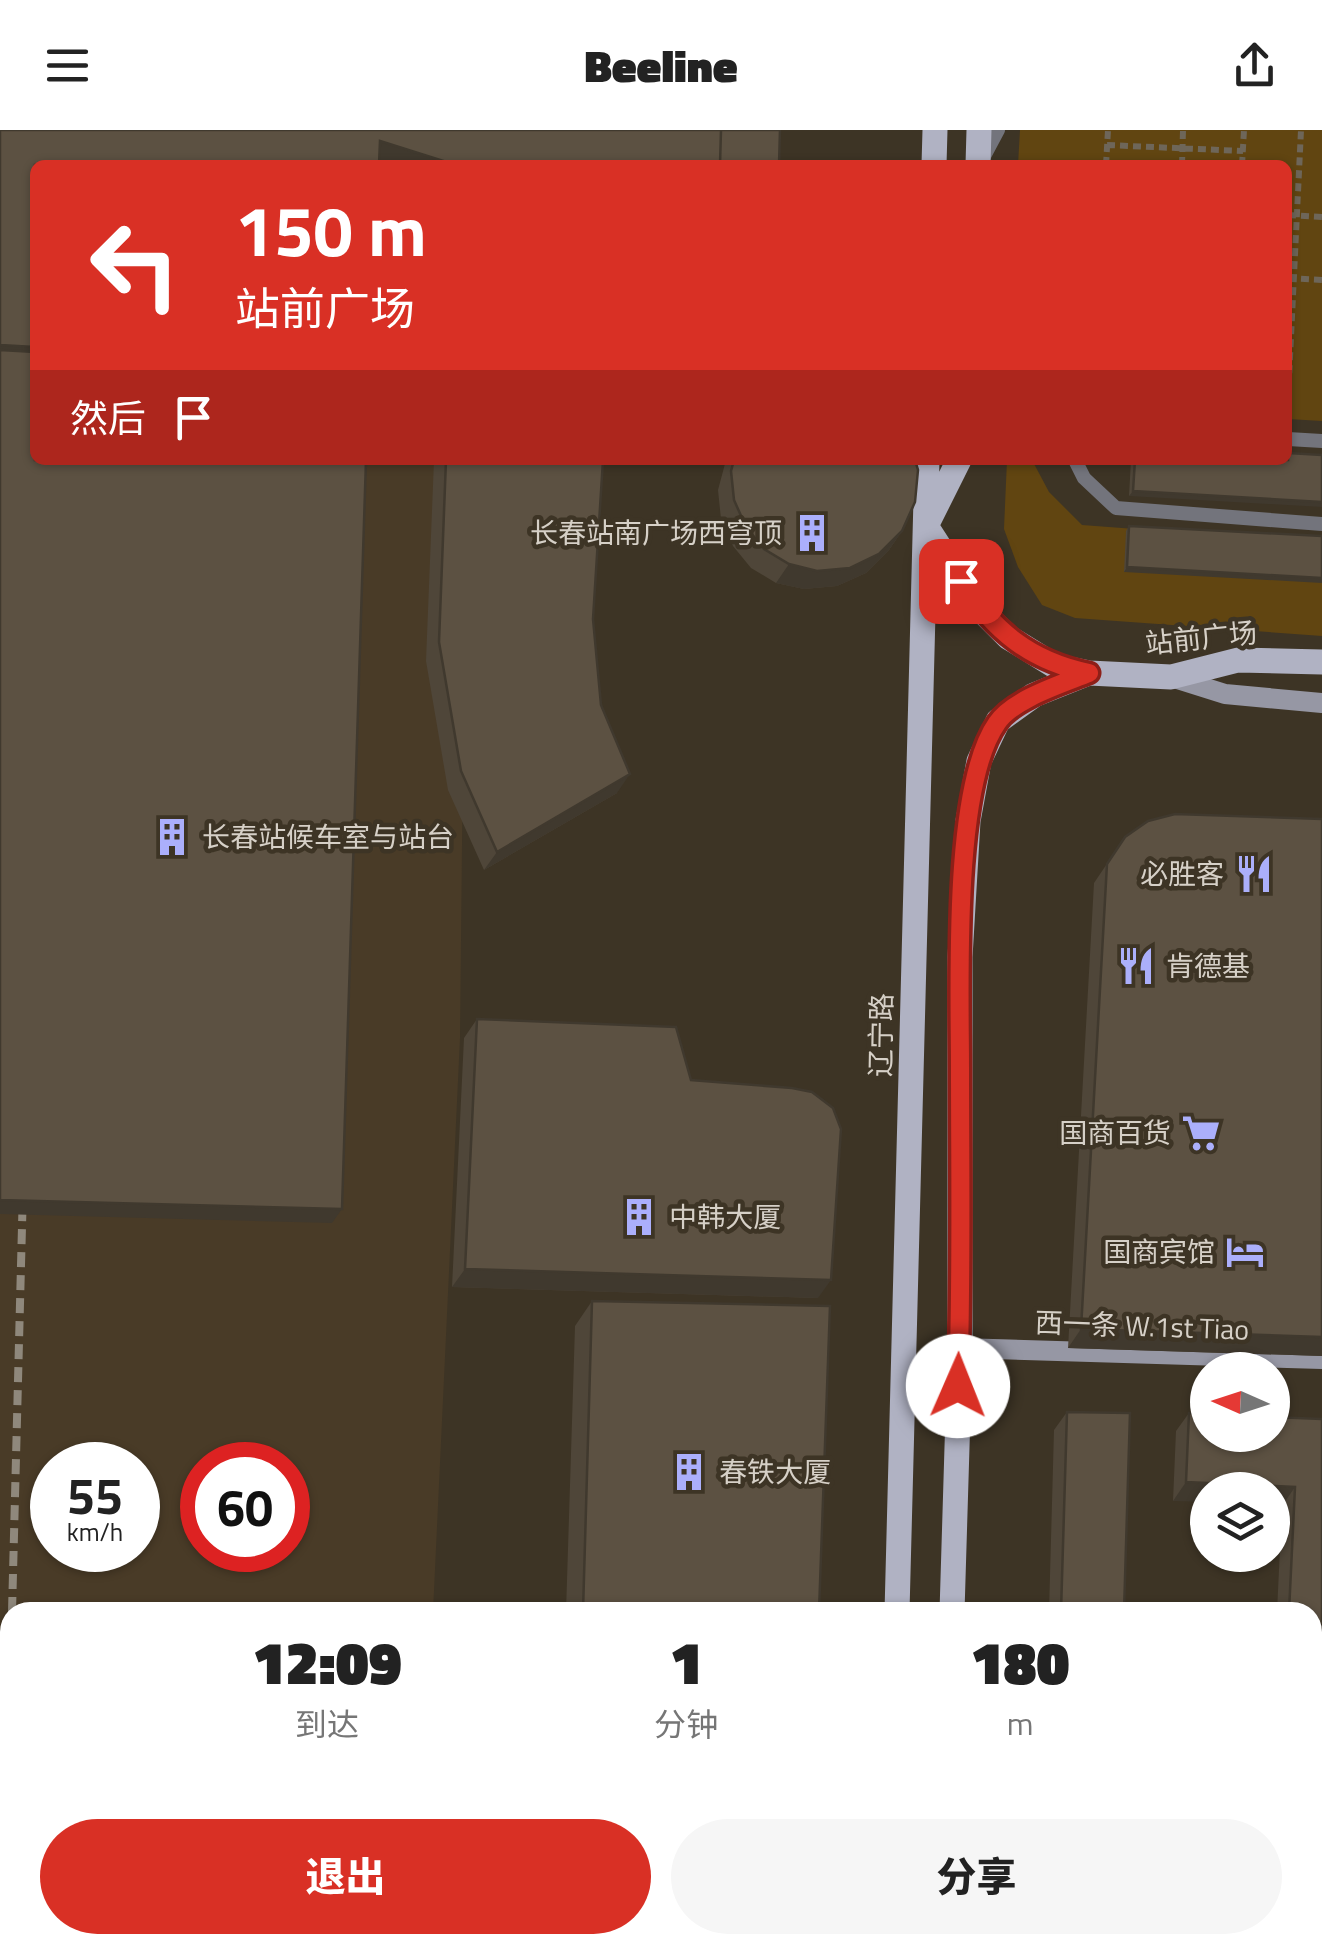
<!DOCTYPE html>
<html lang="zh">
<meta charset="utf-8">
<style>
body{margin:0;font-family:"Titillium Web","Noto Sans SC",sans-serif;background:#f6f6f6;color:#222;height:100vh;display:flex;flex-direction:column;font-size:38px;white-space:nowrap}
*{box-sizing:border-box;margin:0}
p{font-size:32px;color:#767676}
.icon{flex:none;width:55px;height:55px;fill:none;stroke:currentColor;stroke-width:2;stroke-linecap:round;stroke-linejoin:round}
.map{position:relative;flex:1;overflow:hidden}
.sheet{position:absolute;left:0px;top:1472px;width:1322px;height:352px;display:flex;flex-direction:column;background:#fff;border-radius:30px 30px 0 0;box-shadow:0 2px 8px #0004}
.sheet>*{flex:none}
.top-card{position:absolute;left:30px;top:30px;width:1262px;height:305px;border-radius:15px;box-shadow:0 2px 8px #0004;background:#d93025;color:#fff;overflow:hidden}
.needle{width:65px;rotate:273deg}
.fabs{position:absolute;left:1190px;top:1222px;display:grid;gap:20px}
.fabs a{display:grid;place-items:center;width:100px;height:100px;border-radius:50%;background:#fff;box-shadow:0 2px 8px #0004;font-size:50px}
.speed{position:absolute;left:30px;top:1312px;display:flex;gap:20px;font-size:50px;font-weight:700;text-align:center}
.speed>*{display:grid;place-content:center;width:130px;height:130px;border-radius:50%;background:#fff;box-shadow:0 2px 8px #0004;line-height:1}
.speed small{font-size:25px;font-weight:400}
.speed .limit{border:15px solid #d22;background:#fff;color:#111}
.pin{position:absolute;display:grid;place-items:center;width:85px;height:85px;color:#fff;margin:-42px;border-radius:20px;box-shadow:0 5px 15px #0006}
.me{position:absolute;width:110px;margin:-55px;rotate:1deg;stroke-linejoin:round;filter:drop-shadow(0 0 8px #0008)}
.turn{display:flex;align-items:center;gap:35px;height:210px;padding:0 40px;font-size:45px}
.turn .icon{width:130px;height:130px;stroke-width:2.5}
.turn b{display:block;font-size:70px;line-height:85px}
.then{display:flex;align-items:center;height:95px;padding:0 40px;background:#0003;gap:20px;font-size:38px}
.eta{display:flex;justify-content:space-evenly;align-items:center;height:170px;text-align:center}
.eta b{font-size:60px;font-weight:800;line-height:70px}
.primary-button{display:flex;gap:20px;margin-top:auto;padding:20px 40px}
.primary-button a{flex:1;height:115px;border-radius:60px;background:#d93025;color:#fff;font-size:40px;font-weight:800;line-height:115px;text-align:center}
.primary-button a+a{background:#f6f6f6;color:#222}
header{display:flex;justify-content:space-between;align-items:center;height:130px;padding:0 40px;background:#fff;font-size:45px;font-weight:800}
.map>svg:first-child{display:block}
.built{fill:#493b27;fill-rule:evenodd}
.green{fill:#614511}
.lines{fill:none;stroke-linecap:round;stroke-linejoin:round}
.path{stroke:#6e6659;stroke-width:6;stroke-dasharray:8 5;stroke-linecap:butt}
.lane{stroke:#73747c;stroke-width:14}
.secondary{stroke:#9697a4;stroke-width:20}
.primary{stroke:#b0b2c3;stroke-width:25}
.rail{stroke:#8f887c;stroke-width:8;stroke-dasharray:15 8;stroke-linecap:butt}
.wall{fill:#4f4639}
.shaded-wall{fill:#40392e}
.building{fill:#5c5142;stroke:#40392e;stroke-width:2.5}
.route-casing{stroke:#8d1f18;stroke-width:25}
.route{stroke:#d93025;stroke-width:18}
.labels{text-anchor:middle;stroke-width:9;stroke-linejoin:round;paint-order:stroke}
.poi-label{font-size:28px;fill:#d6d0c7;stroke:#3d3425;text-anchor:end}
.street-label{font-size:28px;fill:#d6d0c7;stroke:#3d3425}
</style>
<header><svg class="icon" aria-label="menu" viewBox="0 0 24 24"><path d="M4 6h16M4 12h16M4 18h16"/></svg>Beeline<svg class="icon" aria-label="share" viewBox="0 0 24 24"><path d="M12 15V3M7 8l5-5 5 5M5 13v7h14v-7"/></svg></header>
<div class="map">
<svg width="1322" height="1823" viewBox="0 0 1322 1823">
<rect width="100%" height="100%" fill="#3d3425"/>
<!-- built -->
<path class="built" d="M0,0L470,35H35V330H466L460,908L433,1482H10V1815H418L417,1823H0ZM52,1335H138V1420H52ZM202,1335H288V1420H202Z"/>
<!-- green -->
<path class="green" d="M1020,0H1322V291L1288,289V35H1018Z
M1007,330H1032L1049,362L1082,395L1322,413V506L1075,488L1042,475L1018,437L1004,399Z"/>
<g class="lines">
<!-- path -->
<path class="path" d="M1107,15L1243,21
M1106,35L1108,0
M1182,35L1183,0
M1242,35L1244,0
M1288,85L1322,87
M1288,148L1322,150
M1288,269L1301,0"/>
<!-- lane -->
<path class="lane" d="M982,30L998,0
M1288,309L1322,311
M1075,330L1084,348L1116,378L1322,394
M942,1818L1111,1823"/>
<!-- secondary -->
<path class="secondary" d="M1171,547L1225,564L1322,573
M960,1218L1322,1229"/>
<!-- primary -->
<path class="primary" d="M934,35L935,0
M978,35L979,0
M959,330L926,396L979,478L1008,507L1055,536L1089,543L1171,547L1238,530L1322,532
M897,1482L927,330
M952,1482L960,1218V827L968,691L979,631L998,591L1034,565L1089,543
M888,1823V1815
M942,1823V1815"/>
<!-- rail -->
<path class="rail" d="M12,1482L23,1058
M10,1723V1739
M15,1815L16,1823
M290,1823L291,1821"/>
</g>
<!-- wall -->
<path class="wall" d="M434,330H603L593,489L601,575L617,663L484,740L448,660L426,531Z
M726,330H915L902,401L889,420L866,443L837,456L804,459L776,453L751,438L733,416L721,389L718,360Z
M1131,330H1288L1129,366Z
M1129,396L1322,406L1124,442L1126,401Z
M1125,707L1322,1226L1068,1218L1094,753Z
M477,889L691,950L818,1168L452,1157L464,908Z
M592,1171L819,1482H566L575,1196Z
M1067,1282L1124,1482H1049L1054,1300Z
M1189,1283L1322,1289V1799L1312,1798V1482H1277L1282,1376L1272,1375V1360L1173,1371L1176,1301Z
M556,1815H762V1823H556Z"/>
<!-- shaded-wall -->
<path class="shaded-wall" d="M380,11L469,35H386L367,29Z
M0,215L35,217V236L0,235Z
M1133,361L1322,372V377L1129,366Z
M902,401L889,420L866,443L837,456L804,459L776,453L789,434Z
M1127,437L1322,448V453L1124,442Z
M630,644L617,663L484,740L497,722Z
M0,1070L342,1079L332,1093L0,1084Z
M465,1139L831,1150L818,1168L452,1157Z
M1081,1199L1322,1207V1226L1068,1218Z
M1186,1352L1295,1357L1282,1376L1272,1375V1360H1208V1372L1173,1371Z
M1312,1779H1322V1799L1312,1798Z"/>
<!-- building -->
<path class="building" d="M0,0H721L720,35H456L380,11L379,35H35V217L0,215Z
M721,0H780L779,35H720Z
M0,220L35,222V330H366L342,1079L0,1070Z
M1288,323L1322,325V372L1133,361L1135,330H1288Z
M446,330H603L593,489L601,575L630,644L497,722L461,641L439,512Z
M734,330H915L918,340L915,372L902,401L879,424L850,438L817,441L789,434L764,419L746,397L734,370L731,341Z
M1129,396L1322,406V448L1127,437Z
M1175,684L1322,689V1207L1081,1199L1107,734L1125,707L1148,691Z
M477,889L676,897L691,950L792,958L812,962L833,978L841,999L831,1150L465,1139Z
M592,1171L830,1176L819,1482H583Z
M1067,1282L1130,1283L1124,1482H1061Z
M1189,1283L1208,1284V1305H1272V1287L1322,1289V1779H1312V1482H1289L1295,1357L1186,1352Z
M573,1815H762V1823H573Z"/>
<g class="lines">
<!-- route casing -->
<g class="route-casing">
<path id="route" d="M958,1256C962,1150 960,1043 960,937C960,856 952,657 997,593C1013,569 1062,554 1089,543C1030,531 994,501 961,451"/>
</g>
<!-- route -->
<use href="#route" class="route"/>
</g>
<!-- icons -->
<defs>
<g id="building-bare" transform="scale(3)"><path d="M-4-6H4V6H1V3H-1V6H-4ZM-2.5-4.3h1.7v1.8h-1.7ZM.8-4.3h1.7v1.8H.8ZM-2.5-1h1.7V.8h-1.7ZM.8-1h1.7V.8H.8Z" fill="#abaffb" stroke="#3d3425" stroke-width="2.5" paint-order="stroke"/></g>
<g id="restaurant-bare" transform="scale(3)"><path d="M-5-6h1v4h1v-4h1v4h1v-4h1v5L-1.5 .5V6h-2V.5L-5-1ZM5-6V6H3V1.5H1.5Q1.5-4 5-6Z" fill="#abaffb" stroke="#3d3425" stroke-width="2.5" paint-order="stroke"/></g>
<g id="supermarket-bare" transform="scale(3)"><path d="M-6-5.5h2.5l.6 2H6L4.5 2H-2.5L-4.4-4H-6ZM-1.5 3.2a1.3 1.3 0 1 0 .1 0ZM3 3.2a1.3 1.3 0 1 0 .1 0Z" fill="#abaffb" stroke="#3d3425" stroke-width="2.5" paint-order="stroke"/></g>
<g id="hotel-bare" transform="scale(3)"><path d="M-6-4.5h1.5V1H6V5H4.5V3h-9V5H-6ZM-4 0a1.8 1.8 0 1 1 3.6 0ZM.5 0V-2.5h3Q6-2.5 6 0Z" fill="#abaffb" stroke="#3d3425" stroke-width="2.5" paint-order="stroke"/></g>
</defs>
<g fill-rule="evenodd">
<use href="#building-bare" x="812" y="403"/>
<use href="#building-bare" x="172" y="707"/>
<use href="#restaurant-bare" x="1254" y="744"/>
<use href="#restaurant-bare" x="1136" y="836"/>
<use href="#supermarket-bare" x="1201" y="1003"/>
<use href="#building-bare" x="639" y="1087"/>
<use href="#hotel-bare" x="1245" y="1122"/>
<use href="#building-bare" x="689" y="1342"/>
</g>
<g class="labels">
<!-- poi labels -->
<g class="poi-label">
<text x="782" y="413">长春站南广场西穹顶</text>
<text x="202" y="717" text-anchor="start">长春站候车室与站台</text>
<text x="1224" y="754">必胜客</text>
<text x="1166" y="846" text-anchor="start">肯德基</text>
<text x="1171" y="1013">国商百货</text>
<text x="669" y="1097" text-anchor="start">中韩大厦</text>
<text x="1215" y="1132">国商宾馆</text>
<text x="719" y="1352" text-anchor="start">春铁大厦</text>
</g>
<!-- street labels -->
<g class="street-label">
<text transform="translate(1201 508) rotate(-6)" y="10">站前广场</text>
<text transform="translate(881 905) rotate(-89)" y="10">辽宁路</text>
<text transform="translate(1142 1196) rotate(2)" y="10">西一条 W.1st Tiao</text>
</g>
</g>
</svg>
<div class="fabs">
<a><svg class="needle" viewBox="-14 -14 28 28"><path d="M0-13l5 13h-10z" fill="#e53935"/><path d="M0 13l5-13h-10z" fill="#767676"/></svg></a>
<a><svg class="icon" aria-label="layers" viewBox="0 0 24 24"><path d="M12 4l9 5-9 5-9-5zM3 14l9 5 9-5"/></svg></a>
</div>
<div class="speed"><div>55<small>km/h</small></div><div class="limit">60</div></div>
<div class="pin" style="left:961px;top:451px;background:#d93025"><svg class="icon" aria-label="arrive" viewBox="0 0 24 24"><path d="M6 21V4h12l-3 4 3 4H6"/></svg></div>
<svg class="me" style="left:958px;top:1256px" viewBox="-20 -20 40 40"><circle r="19" fill="#fff"/><path d="M0-13L10 11 0 6-10 11z" fill="#d93025"/></svg>
<div class="top-card">
<div class="turn"><svg class="icon" aria-label="left" viewBox="0 0 24 24"><path d="M17 20v-9H6M10 6l-5 5 5 5"/></svg><div><b>150 m</b>站前广场</div></div>
<div class="then">然后<svg class="icon" aria-label="arrive" viewBox="0 0 24 24"><path d="M6 21V4h12l-3 4 3 4H6"/></svg></div>
</div>
<section class="sheet">
<div class="eta">
<div><b>12:09</b><p>到达</p></div>
<div><b>1</b><p>分钟</p></div>
<div><b>180</b><p>m</p></div>
</div>
<div class="primary-button"><a>退出</a><a>分享</a></div>
</section>
</div>
